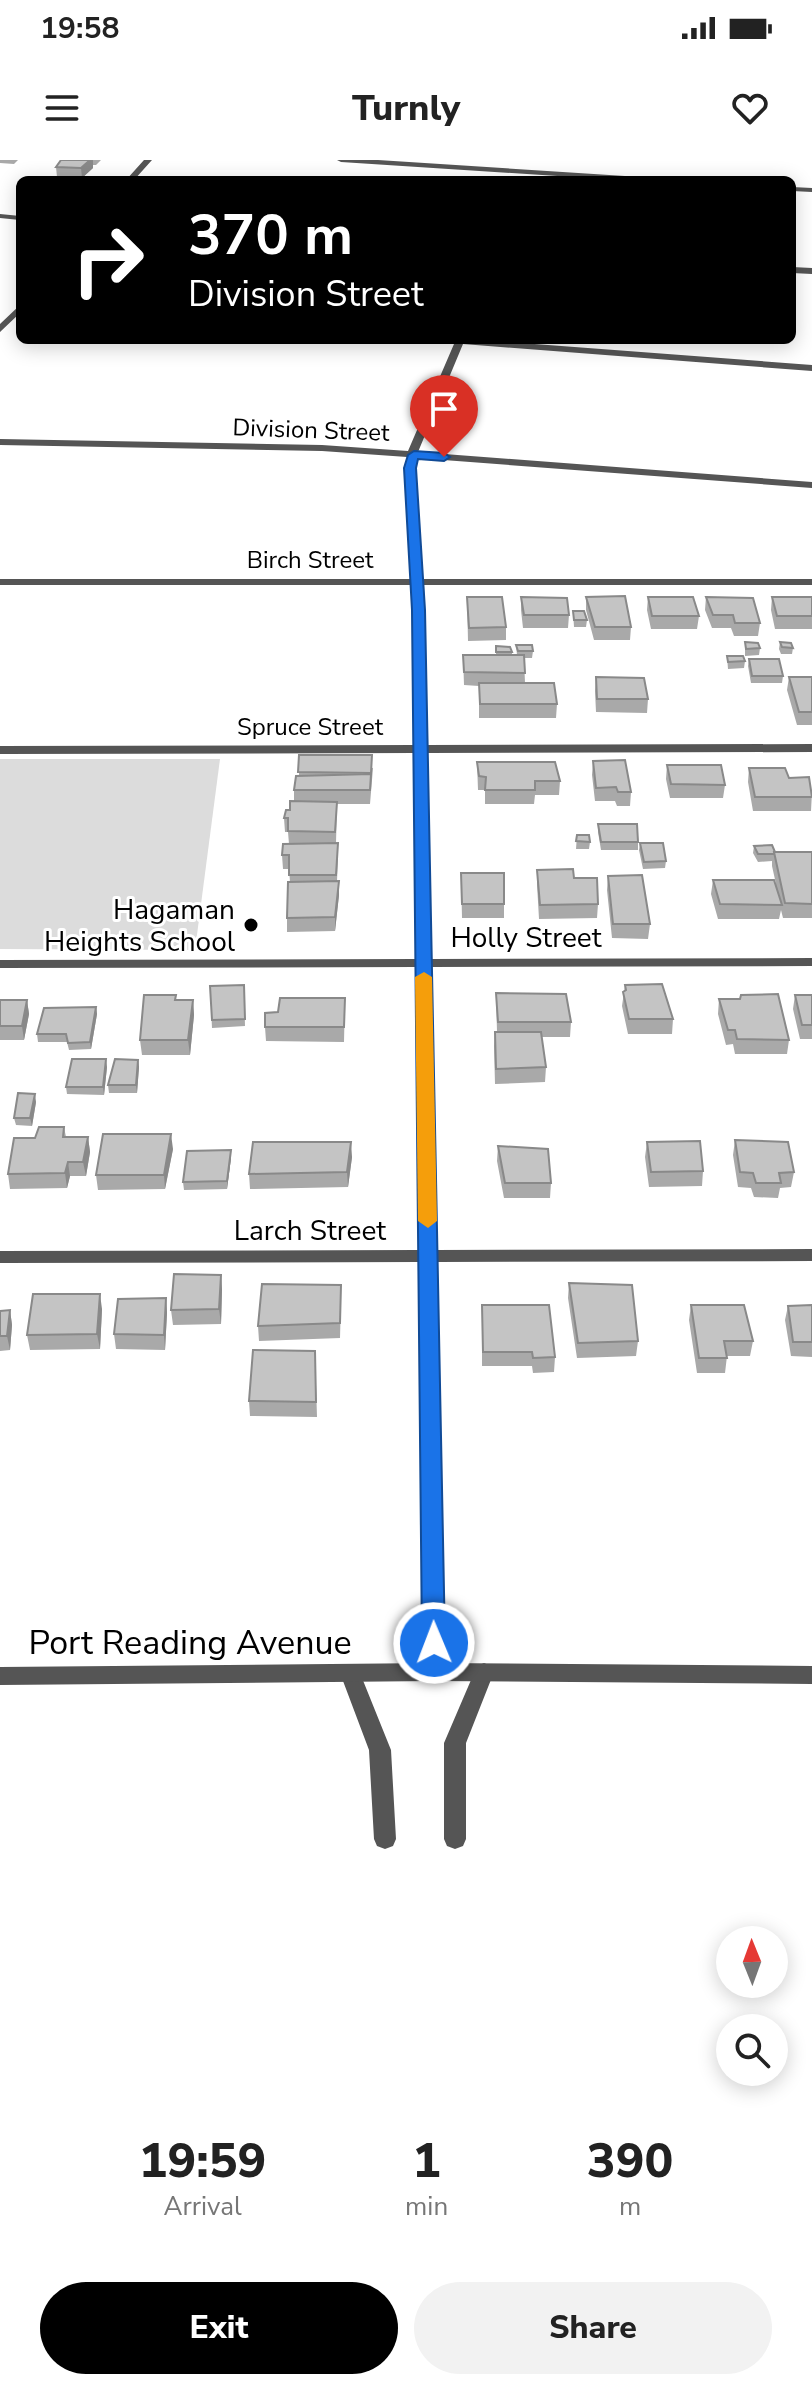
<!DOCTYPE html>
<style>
body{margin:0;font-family:"Nunito Sans",sans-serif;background:#f2f2f2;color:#222;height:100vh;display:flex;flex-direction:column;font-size:30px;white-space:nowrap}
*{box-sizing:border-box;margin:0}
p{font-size:26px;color:#767676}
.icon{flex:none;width:44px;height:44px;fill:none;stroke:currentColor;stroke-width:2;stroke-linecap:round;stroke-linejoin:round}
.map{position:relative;height:1950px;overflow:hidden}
.side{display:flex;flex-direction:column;background:#fff;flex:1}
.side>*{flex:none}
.banner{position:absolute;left:16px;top:16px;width:780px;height:168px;border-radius:12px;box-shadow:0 4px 20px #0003;background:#000;color:#fff;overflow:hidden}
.needle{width:52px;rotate:359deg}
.buttons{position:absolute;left:716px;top:1766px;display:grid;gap:16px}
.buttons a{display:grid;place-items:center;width:72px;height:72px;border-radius:50%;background:#fff;box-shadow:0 4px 20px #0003;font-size:40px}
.pin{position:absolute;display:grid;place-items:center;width:68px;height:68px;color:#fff;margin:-82px -34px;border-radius:50% 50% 50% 0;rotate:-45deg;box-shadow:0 0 8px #0007}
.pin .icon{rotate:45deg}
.me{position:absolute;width:88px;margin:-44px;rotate:359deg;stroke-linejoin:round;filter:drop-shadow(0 0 6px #0008)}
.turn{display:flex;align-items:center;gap:28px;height:168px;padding:0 40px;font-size:36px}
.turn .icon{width:104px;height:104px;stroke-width:2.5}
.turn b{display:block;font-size:56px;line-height:68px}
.eta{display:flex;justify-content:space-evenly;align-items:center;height:136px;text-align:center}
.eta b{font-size:48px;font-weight:800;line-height:56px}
.primary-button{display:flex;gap:16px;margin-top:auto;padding:16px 40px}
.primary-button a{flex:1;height:92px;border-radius:48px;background:#000;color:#fff;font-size:32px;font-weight:800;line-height:92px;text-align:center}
.primary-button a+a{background:#f2f2f2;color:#222}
.status{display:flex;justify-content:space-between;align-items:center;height:56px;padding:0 40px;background:#fff;direction:ltr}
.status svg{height:22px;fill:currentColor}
header{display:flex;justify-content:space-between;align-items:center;height:104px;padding:0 40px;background:#fff;font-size:36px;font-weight:800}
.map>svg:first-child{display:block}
.green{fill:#dcdcdc}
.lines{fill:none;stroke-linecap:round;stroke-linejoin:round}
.service{fill:#555;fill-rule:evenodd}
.minor{fill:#555;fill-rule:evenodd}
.tertiary{fill:#555;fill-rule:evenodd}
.wall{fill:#a9a9a9}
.shaded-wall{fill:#898989}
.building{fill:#c4c4c4;stroke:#898989;stroke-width:2}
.route{fill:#1a73e8;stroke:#114b97;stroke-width:2}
.slow{fill:#f59e0b}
.poi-dot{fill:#000;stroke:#fff;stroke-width:3}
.labels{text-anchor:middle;stroke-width:6;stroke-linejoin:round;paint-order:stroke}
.far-street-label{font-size:24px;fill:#000;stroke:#fff}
.poi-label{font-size:28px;fill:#000;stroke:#fff;text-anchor:end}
.street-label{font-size:28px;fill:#000;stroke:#fff}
.near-street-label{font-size:34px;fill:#000;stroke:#fff}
</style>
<div class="status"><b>19:58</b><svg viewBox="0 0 49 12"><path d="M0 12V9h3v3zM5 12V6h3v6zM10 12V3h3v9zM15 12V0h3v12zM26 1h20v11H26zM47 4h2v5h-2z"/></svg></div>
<header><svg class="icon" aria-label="menu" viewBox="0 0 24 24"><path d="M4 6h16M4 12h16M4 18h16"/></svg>Turnly<svg class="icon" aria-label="heart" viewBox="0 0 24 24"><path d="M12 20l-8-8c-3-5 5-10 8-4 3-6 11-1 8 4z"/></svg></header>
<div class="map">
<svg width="812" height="1950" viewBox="0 0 812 1950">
<rect width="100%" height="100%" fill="#fff"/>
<!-- green -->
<path class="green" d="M0,599H220L195,790L0,789Z"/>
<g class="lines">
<!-- service -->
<path class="service" d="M484,1503L491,1506L494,1512L466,1583V1679L463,1686L455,1689L447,1686L444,1679V1583L477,1506Z
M350,1504L357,1507L360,1513L391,1590L396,1679L393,1686L385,1689L377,1686L374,1679L369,1590L340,1513L343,1507Z"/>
<!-- minor -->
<path class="minor" d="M144,0H152L134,20H126Z
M337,0H378L656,18L660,20H618L341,2Z
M792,27L812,28V32L792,31Z
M0,54L20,56V60L0,58Z
M792,107L812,108V114L792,113Z
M20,145V153L0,172V164Z
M439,180H481L812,205V211L463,184L418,292L812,322V328L417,298L415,308L423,419H812V425H424L427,585L812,584V592L427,593L431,799L812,798V806L431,807L436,1090L812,1089V1101L437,1102L444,1512L441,1518L434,1521L427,1518L424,1512L419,1102L0,1103V1091L419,1090L416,807L0,808V800L416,799L414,593L0,594V586L414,585L412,425H0V419H412L405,308L407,297L322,291L0,285V279L322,285L408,291L454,184Z"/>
<!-- tertiary -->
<path class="tertiary" d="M434,1503L812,1506V1524L434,1521L0,1525V1507Z"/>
</g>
<!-- wall -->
<path class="wall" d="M0,0H18L14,4L0,3Z
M61,0H101L96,5H93V8L82,18L57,17L56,7Z
M467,437L506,467V480L468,481Z
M521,437L569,455L568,468H523L521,450Z
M586,437L631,467L630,480H594L586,450Z
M648,437L699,456L697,469H651L647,450Z
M706,437L760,463L758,476H734L731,468H712L705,450Z
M772,437H812V469H775L771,450Z
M573,451L587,460L586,467H574Z
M745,482L760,488L759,495L745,496Z
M780,482L793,488L792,494H781L779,489Z
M516,485L533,491L532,498H524L525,523L557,544L556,558H479V526L464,525L463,495H496V486L512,492V495H517Z
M727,496L745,501L744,508L728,509Z
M749,499L783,516L782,523H751L748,506Z
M596,517L648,539L647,553L596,552L595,531Z
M789,517H812V565H797L787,530Z
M299,595L373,608L370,644H337L336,683L338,697L337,721L339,735L335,771L287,772V758L290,722L289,709H283L282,695L289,684L288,672H285L284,658L294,642V630L299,616Z
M593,601L631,632L630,646H617L615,641H595L592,615Z
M477,602L560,621L559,635H535L534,644H485V630H478Z
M667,605L725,625L723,638H670L666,619Z
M749,608L789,618L812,632L811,651H753L748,622Z
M598,664L638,682V690H601L598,672Z
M577,675L590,682L589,689H576Z
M640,683L666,701L665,708L643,709L639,690Z
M754,686L775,692H812V758H783L781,750L779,759H718L711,734L713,720L776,724L772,706V701L758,702L753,693Z
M537,710L598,744L597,758L539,759L537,724Z
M461,713L504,744V758H462Z
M608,716L650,764L648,779L612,778L607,730Z
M244,825L245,866L212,868L210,826Z
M625,825L673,859L672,874H628L622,846Z
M496,833L571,862L570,877H542L546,907L545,922L495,924L494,886L495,872H497Z
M795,835H812V879H800L793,849Z
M345,838L344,882L266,881L265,867L278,852Z
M719,839L789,880L787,894H735L733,884L726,885L718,854Z
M0,840H27L29,854L24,880H0Z
M177,840H193L194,855L190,895H142L140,880Z
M96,847L97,854L91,889L69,890L67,882H38L37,874Z
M138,900L139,907L137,933H109L108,925Z
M107,907L104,935L67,934L66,927Z
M36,942L32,966L16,965L14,958Z
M64,967L66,977H88L90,992L86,1016H70L67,1028L10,1029L8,1014L35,978Z
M735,980L794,1012L791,1027L780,1028L778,1038L754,1037L751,1028L738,1027L733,995Z
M647,982L703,1011L702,1026L649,1027L645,997Z
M498,986L551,1023L550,1038H504L497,1001Z
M173,989L165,1029L98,1030L96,1015Z
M231,990V998L227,1029L184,1030L183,1022Z
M352,997L348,1027L250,1029L249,1014Z
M221,1115L222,1130L221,1164L173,1165L171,1150Z
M569,1123L638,1181L636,1196L577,1198L568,1138Z
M166,1138L167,1153L165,1190L116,1189L114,1174Z
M341,1140L340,1178L259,1181L258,1166Z
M482,1145L555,1197L554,1212L533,1213L532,1206H482Z
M691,1145L753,1181L750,1196H727L725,1213H697L689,1160Z
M812,1145V1197L791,1196L785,1160L788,1146Z
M102,1149L100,1189L30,1190L27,1175Z
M10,1150L12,1165L10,1190L0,1191V1151Z
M315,1191L317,1257L250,1256L249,1241Z"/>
<!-- shaded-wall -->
<path class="shaded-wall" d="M90,0H93V8L82,18L81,8Z
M339,721V735L335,771V757Z
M27,840L29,854L24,880L22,866Z
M193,840L194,855L190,895L188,880Z
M96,847L97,854L91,889L90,882Z
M106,899L107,907L104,935L103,927Z
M138,900L139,907L137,933L136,925Z
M35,934L36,942L32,966L30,958Z
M171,974L173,989L165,1029L164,1015Z
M88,977L90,992L86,1016L83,1002Z
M351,982L352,997L348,1027L347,1012Z
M231,990V998L227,1029V1021Z
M68,1002L70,1016L67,1028L65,1013Z
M221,1115L222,1130L221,1164L219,1149Z
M100,1134L102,1149L100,1189L97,1174Z
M166,1138L167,1153L165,1190L164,1175Z
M10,1150L12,1165L10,1190L7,1176Z"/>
<!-- building -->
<path class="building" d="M61,0H90L81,8L56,7Z
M39,17L71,18L69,20H37Z
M625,436L631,467H595L586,437Z
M467,437H502L506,467L469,468Z
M521,437L567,438L569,455H524Z
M648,437H693L699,456H652Z
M706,437L753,438L760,463H735L733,455H713Z
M772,437H812V456H777Z
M573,451H584L587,460H574Z
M745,482L758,483L760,488L746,489Z
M780,482L791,483L793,488L782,487Z
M516,485H532L533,491H518Z
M496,486L510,487L512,492H496Z
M463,495H524L525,513L464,512Z
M727,496H743L745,501L728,502Z
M749,499H779L783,516H752Z
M596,517L644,518L648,539H597Z
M789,517H812V552H799Z
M479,523H554L557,544H480Z
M299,595H372L371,613L298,612Z
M625,600L631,632H618L616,627L596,628L593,601Z
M477,602H555L560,621H535V630H485L486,617L479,616Z
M667,605H721L725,625L671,624Z
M749,608H785L789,618L809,617L812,637H755Z
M371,614L370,630H294L296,616Z
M290,641L337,642L335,672L288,671V658H284L286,650H290Z
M598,664H637L638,682H601Z
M577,675H589L590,682L576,681Z
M338,683L336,715H289V695H282L283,684Z
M640,683H663L666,701L644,702Z
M772,685L775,692H774V694H758L754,686Z
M774,692H812V744L785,743Z
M573,709L574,718H597L598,744L540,745L537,710Z
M461,713H504V744H462Z
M642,715L650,764H613L608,716Z
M713,720H774L782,745L720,744Z
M339,721L335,757L287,758L288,722Z
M662,824L673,859H629L623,832L626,830L625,825Z
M244,825L245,859L212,860L210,826Z
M496,833L566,834L571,862H498Z
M778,834L789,880L737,879L735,870H728L719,839H740L741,835Z
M144,835H176L175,840H193L188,880H140Z
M795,835H812V865H802Z
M280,838H345L344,867H265V853L278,852Z
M0,840H27L22,866H0Z
M96,847L90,882L68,883L66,874H37L44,848Z
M495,872H541L546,907L496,909Z
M72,899H106L103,927H66Z
M115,899L138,900L136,925H108Z
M18,933L35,934L30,958H14Z
M39,967H64L63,977H88L83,1002H68L65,1013L8,1014L14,978H35Z
M103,974H171L164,1015H96Z
M735,980L788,982L794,1012L779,1013L781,1023H756L753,1013L740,1012Z
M700,981L703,1011L651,1012L647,982Z
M253,982H351L347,1012L249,1014Z
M498,986L548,989L551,1023H505Z
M231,990L227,1021L183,1022L187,991Z
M174,1114L221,1115L219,1149L171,1150Z
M569,1123L632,1125L638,1181L578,1183Z
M262,1124L341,1125L340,1163L258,1166Z
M33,1134H100L97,1174L27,1175Z
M166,1138L164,1175L114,1174L118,1139Z
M482,1145H549L555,1197L533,1198L532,1192H483Z
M691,1145H744L753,1181H724L727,1198H699Z
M812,1145V1182H793L788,1146Z
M10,1150L7,1176H0V1151Z
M253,1190L315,1191L316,1242L249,1241Z"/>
<!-- route -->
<path class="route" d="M414,291L444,293L450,297L444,301L418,299L416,308L425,450L445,1483L442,1490L434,1493L425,1490L422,1483L412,450L404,308L408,295Z"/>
<!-- slow -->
<path class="slow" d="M424,812L432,817L437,1061L428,1068L418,1061L415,817Z"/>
<!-- markers -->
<circle class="poi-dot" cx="251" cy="765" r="8"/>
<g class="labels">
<!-- far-street labels -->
<g class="far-street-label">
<text transform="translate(311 270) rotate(2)" y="8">Division Street</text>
<text x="310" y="408">Birch Street</text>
<text x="310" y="575">Spruce Street</text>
</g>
<!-- poi labels -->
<g class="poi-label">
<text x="235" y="759">Hagaman<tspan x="235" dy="32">Heights School</tspan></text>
</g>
<!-- street labels -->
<g class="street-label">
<text x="526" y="787">Holly Street</text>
<text x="310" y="1080">Larch Street</text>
</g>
<!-- near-street labels -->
<g class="near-street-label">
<text x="190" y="1494">Port Reading Avenue</text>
</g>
</g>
</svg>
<div class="buttons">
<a><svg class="needle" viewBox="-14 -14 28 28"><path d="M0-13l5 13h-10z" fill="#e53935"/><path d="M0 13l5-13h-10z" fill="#767676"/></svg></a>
<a><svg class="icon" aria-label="search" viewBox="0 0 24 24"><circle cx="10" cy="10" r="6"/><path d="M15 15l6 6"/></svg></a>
</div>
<div class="pin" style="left:444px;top:297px;background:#d93025"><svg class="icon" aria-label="arrive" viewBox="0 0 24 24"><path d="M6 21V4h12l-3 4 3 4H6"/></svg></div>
<svg class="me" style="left:434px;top:1483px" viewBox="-20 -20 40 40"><circle r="17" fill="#1a73e8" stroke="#fff" stroke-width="3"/><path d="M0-11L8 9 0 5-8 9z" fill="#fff"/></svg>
<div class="banner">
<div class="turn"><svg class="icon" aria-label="right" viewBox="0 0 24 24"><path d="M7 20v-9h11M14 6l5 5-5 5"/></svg><div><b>370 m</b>Division Street</div></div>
</div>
</div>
<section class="side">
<div class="eta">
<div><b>19:59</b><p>Arrival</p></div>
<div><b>1</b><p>min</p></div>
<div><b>390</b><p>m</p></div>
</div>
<div class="primary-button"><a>Exit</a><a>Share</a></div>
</section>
